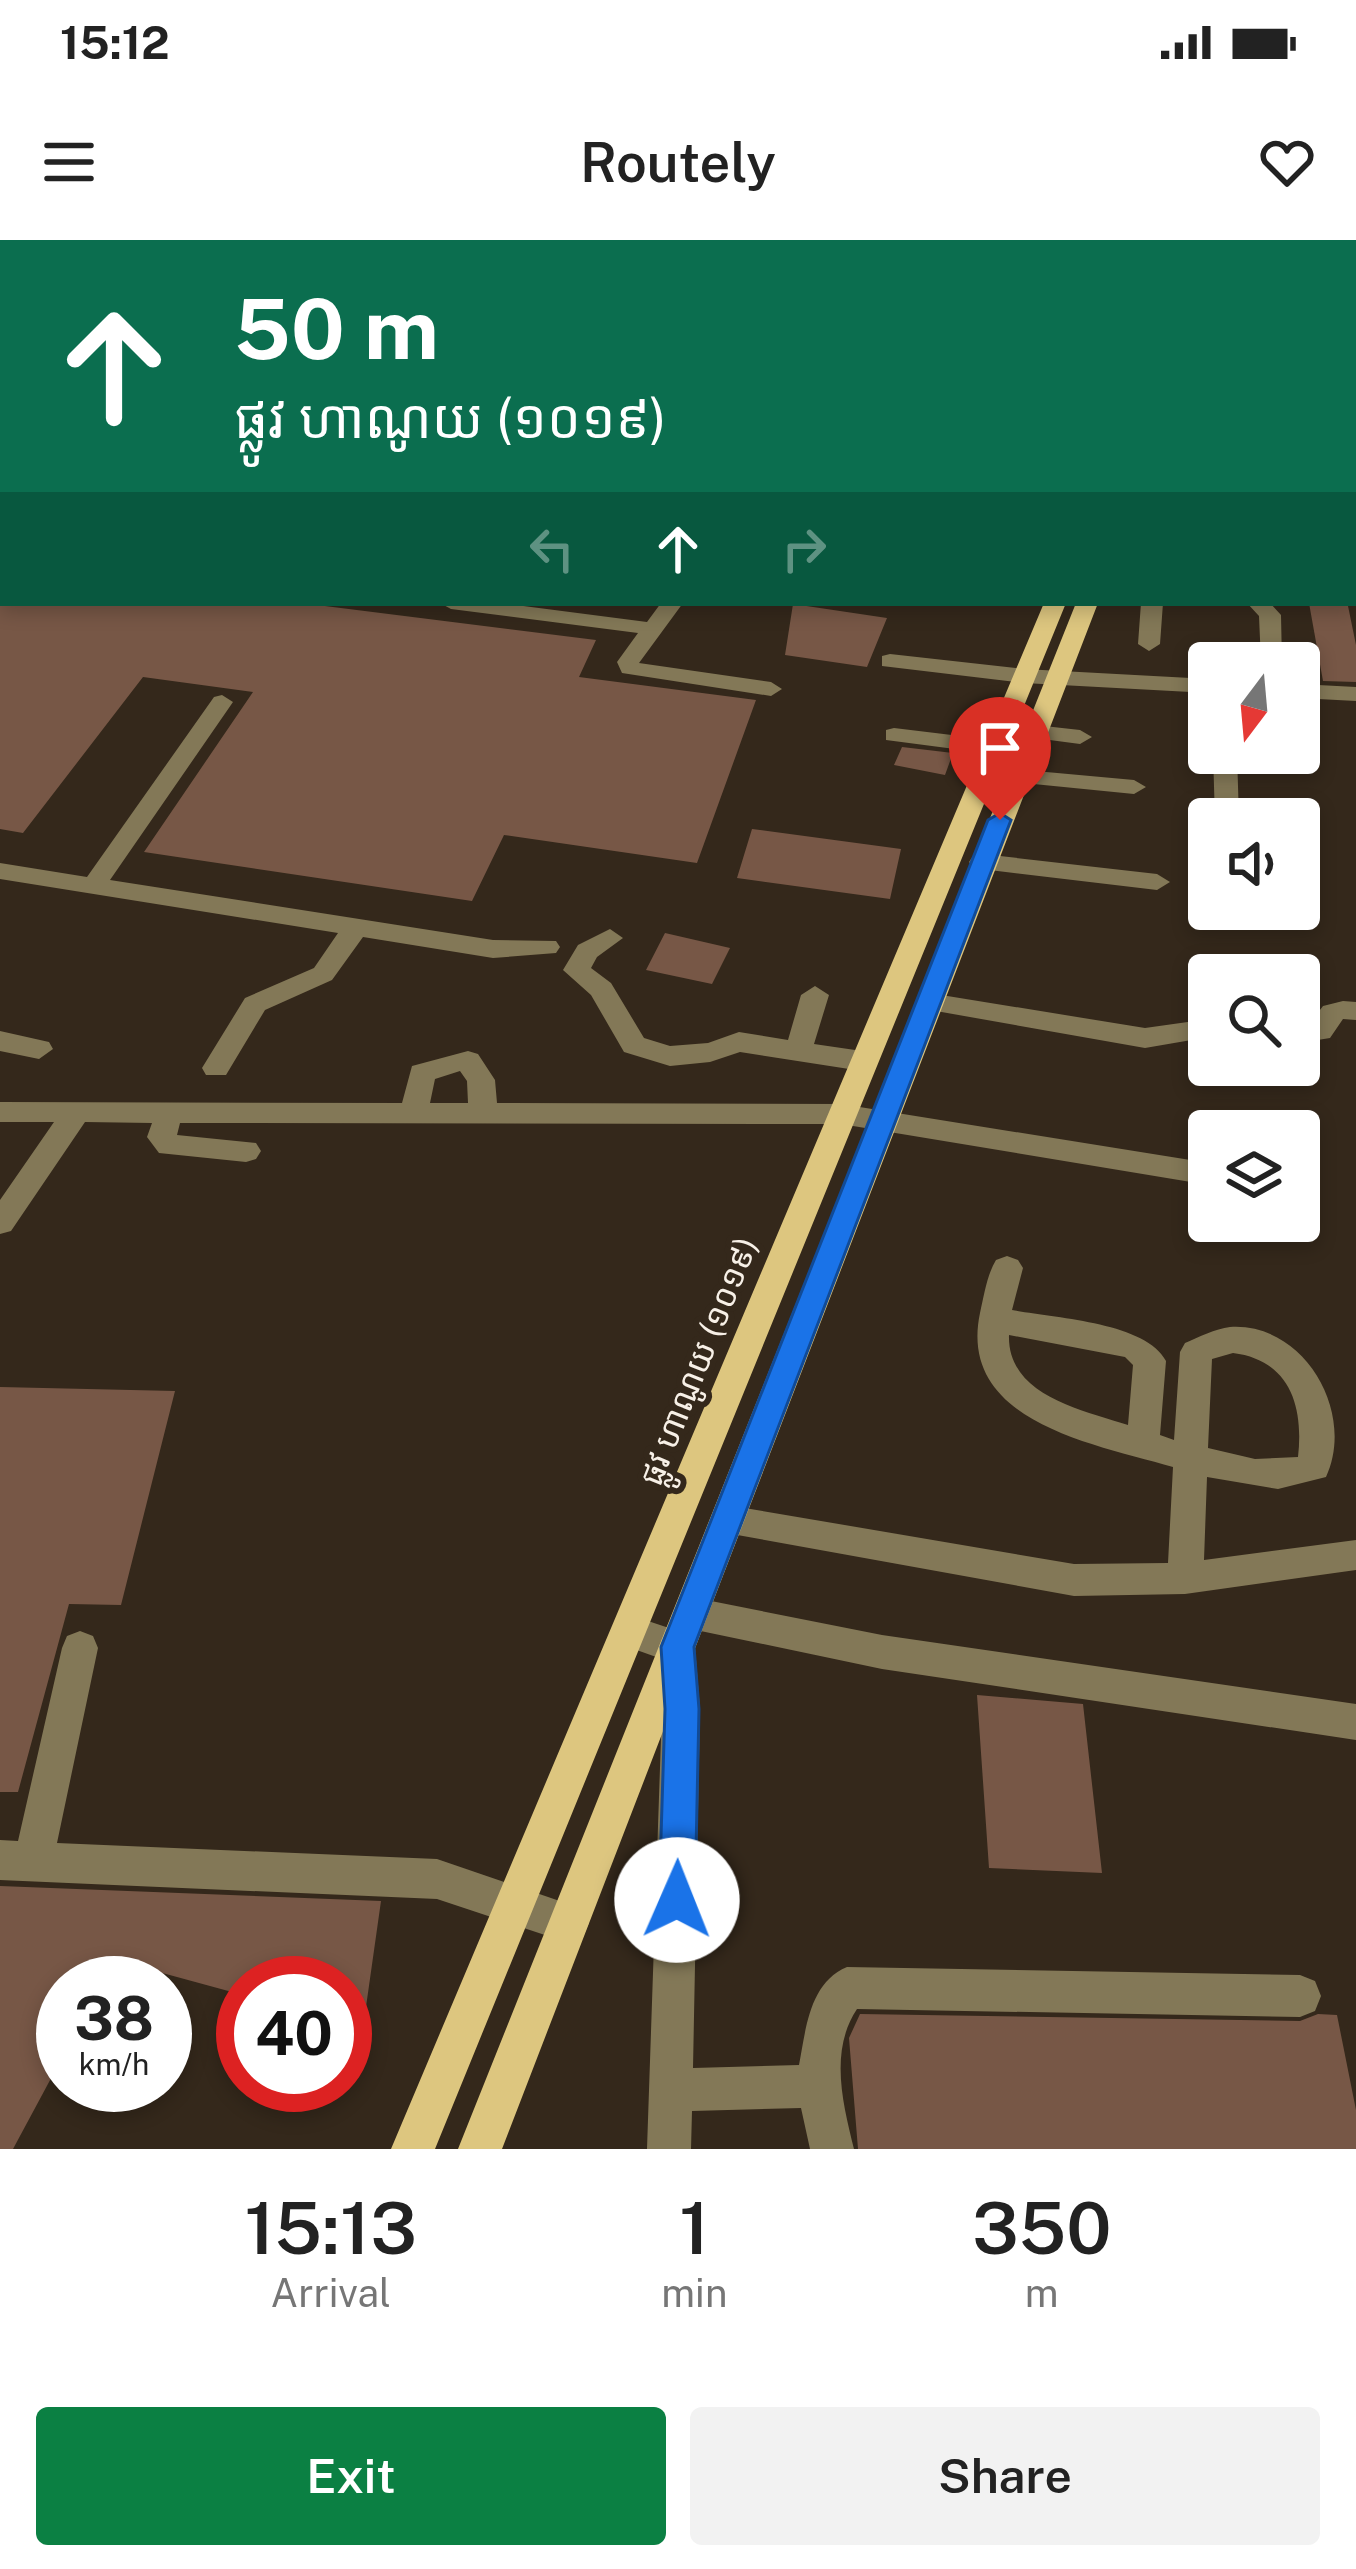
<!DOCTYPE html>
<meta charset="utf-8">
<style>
body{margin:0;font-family:"Public Sans","Noto Sans Khmer",sans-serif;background:#f2f2f2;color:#222;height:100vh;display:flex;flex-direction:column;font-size:45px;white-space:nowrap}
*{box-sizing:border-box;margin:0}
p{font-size:39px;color:#767676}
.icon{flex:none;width:66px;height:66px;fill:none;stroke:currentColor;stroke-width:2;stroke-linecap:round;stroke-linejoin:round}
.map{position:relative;height:1909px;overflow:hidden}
.side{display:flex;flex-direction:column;background:#fff;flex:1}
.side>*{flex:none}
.top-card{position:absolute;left:0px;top:0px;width:1356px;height:366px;box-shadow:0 6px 18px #0003;background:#0b6e4f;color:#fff;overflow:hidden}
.needle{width:78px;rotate:196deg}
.buttons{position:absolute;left:1188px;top:402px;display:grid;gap:24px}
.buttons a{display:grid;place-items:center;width:132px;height:132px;border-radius:12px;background:#fff;box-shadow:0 6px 18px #0003;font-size:60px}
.speed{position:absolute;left:36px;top:1716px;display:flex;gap:24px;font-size:60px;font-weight:700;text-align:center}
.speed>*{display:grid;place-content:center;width:156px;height:156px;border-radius:50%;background:#fff;box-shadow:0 6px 18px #0003;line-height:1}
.speed small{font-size:30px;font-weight:400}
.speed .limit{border:18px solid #d22;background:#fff;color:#111}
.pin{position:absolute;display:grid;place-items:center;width:102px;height:102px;color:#fff;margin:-123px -51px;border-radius:50% 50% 50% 0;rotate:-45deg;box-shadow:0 0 12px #0007}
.pin .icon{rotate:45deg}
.me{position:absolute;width:132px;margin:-66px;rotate:1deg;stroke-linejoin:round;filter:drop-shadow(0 0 9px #0008)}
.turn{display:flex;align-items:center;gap:42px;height:252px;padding:0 36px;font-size:54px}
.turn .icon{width:156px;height:156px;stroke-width:2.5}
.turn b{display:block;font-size:84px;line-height:102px}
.lanes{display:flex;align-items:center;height:114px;padding:0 36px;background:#0003;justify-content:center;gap:60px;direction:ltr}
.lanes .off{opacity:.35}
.eta{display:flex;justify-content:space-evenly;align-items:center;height:204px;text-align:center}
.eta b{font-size:72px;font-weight:600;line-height:84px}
.button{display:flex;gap:24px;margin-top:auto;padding:24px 36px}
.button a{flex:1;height:138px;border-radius:12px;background:#0b8043;color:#fff;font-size:48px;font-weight:600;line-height:138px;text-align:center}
.button a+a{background:#f2f2f2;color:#222}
.status{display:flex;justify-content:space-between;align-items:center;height:84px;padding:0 60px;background:#fff;direction:ltr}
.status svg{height:33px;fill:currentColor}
header{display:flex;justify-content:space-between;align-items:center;height:156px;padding:0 36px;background:#fff;font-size:54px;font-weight:600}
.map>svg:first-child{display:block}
.building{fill:#775746}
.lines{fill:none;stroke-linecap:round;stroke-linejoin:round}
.minor{fill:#837857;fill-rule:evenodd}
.major{fill:#ddc67f;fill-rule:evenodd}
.route{fill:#1a73e8;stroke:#114b97;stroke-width:3}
.labels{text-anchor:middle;stroke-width:12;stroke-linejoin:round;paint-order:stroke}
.street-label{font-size:33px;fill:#f7f0e7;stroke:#34281b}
</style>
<div class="status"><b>15:12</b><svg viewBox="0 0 49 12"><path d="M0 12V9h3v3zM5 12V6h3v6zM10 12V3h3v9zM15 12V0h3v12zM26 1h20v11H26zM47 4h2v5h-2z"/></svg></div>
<header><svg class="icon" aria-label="menu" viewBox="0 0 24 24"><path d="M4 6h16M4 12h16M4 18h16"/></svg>Routely<svg class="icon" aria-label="heart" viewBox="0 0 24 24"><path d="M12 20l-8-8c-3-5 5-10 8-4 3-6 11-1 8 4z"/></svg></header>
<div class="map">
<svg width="1356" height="1909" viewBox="0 0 1356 1909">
<rect width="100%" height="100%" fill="#34281b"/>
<!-- building -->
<path class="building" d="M0,363H301L596,400L579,437L756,460L697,623L504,595L472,661L144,612L253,452L143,437L23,593L0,589Z
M1309,363L1348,366L1356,405V442L1323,441Z
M793,364L887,378L867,427L785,415Z
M902,507L953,513L945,535L894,525Z
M752,589L901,609L890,659L737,638Z
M665,693L730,708L712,744L646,730Z
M0,1147L175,1151L121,1365L69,1364L18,1552H0Z
M977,1455L1083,1464L1102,1633L989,1628Z
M0,1646L381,1661L363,1788L345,1783V1743H243V1755L144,1728L110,1730L103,1743H63V1816L13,1909H0Z
M860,1774L1300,1781L1318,1774L1337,1775L1356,1870V1909H858L849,1798Z"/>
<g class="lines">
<!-- minor -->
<path class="minor" d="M0,0H14L3,3L0,10Z
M73,0H91L71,3Z
M149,0H166L147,3Z
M631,0H681L683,3H633Z
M927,0H943V3H927Z
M1118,0H1202L1204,3H1120Z
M1265,0H1281V3H1265Z
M1296,0H1312V3H1296Z
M0,34L3,35V45L0,44Z
M0,86H3V96H0Z
M1353,87H1356V97H1353Z
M0,216L3,217V229L0,228Z
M1353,233L1356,234V246L1353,245Z
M1353,277H1356V289H1353Z
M0,299L3,300V312L0,311Z
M440,363H501L647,382L661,363H683L639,423L771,442L782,449L771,456L622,433L617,422L638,393L451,369Z
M1141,363H1163L1160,404L1149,411L1138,404Z
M1247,363H1270L1281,375L1282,423L1261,422L1259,376Z
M890,414L1024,429L1209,439V453L1024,443L882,426V416Z
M1299,444L1356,447V461L1299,458Z
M222,455L233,462L110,640L493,700L556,701L560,707L556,713L493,718L363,697L332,740L265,770L226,835H206L202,828L245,758L314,728L338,693L0,639V623L87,637L214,457Z
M1035,485L1080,490L1092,497L1080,504L1027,497L1023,492Z
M894,488L993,500L1005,507L993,514L886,500V490Z
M1213,513H1237L1239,579H1215Z
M982,526L1134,540L1146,547L1134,554L974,538V528Z
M982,614L1157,634L1170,642L1157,650L973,628L969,622L973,616Z
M610,689L623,698L597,717L591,728L611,743L644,798L670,806L708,803L739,792L788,800L801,755L815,746L829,755L814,804L862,811L876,821L862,831L740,812L710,822L670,826L624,812L591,755L563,730L578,705Z
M929,753L1145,788L1209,779V797L1145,808L919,768L915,762Z
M1343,761L1356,762V780L1343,779L1330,798L1299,803V785L1310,783L1323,766Z
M0,791L49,802L53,809L39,819L0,811Z
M468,811L478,814L495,840L497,863L841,864L1209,923V945L841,884L180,883L177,895L256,903L261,911L256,919L246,922L159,913L147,897L152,883L85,882L11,991L0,994V960L54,882H0V862L402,863L412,826ZM460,831L467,841L468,863H430L435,839Z
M1007,1016L1018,1020L1023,1028L1012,1070C1054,1078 1146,1082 1166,1121L1160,1195L1174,1200L1180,1112L1185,1103C1199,1097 1215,1089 1230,1087C1304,1082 1356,1172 1326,1237L1278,1249L1207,1237L1204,1320L1356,1300V1330L1185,1354L1074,1356L715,1291L710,1280L715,1269L727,1265L1074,1324L1168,1323L1173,1227C1094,1204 957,1182 980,1073C984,1055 987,1035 996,1020ZM1009,1095L1125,1117L1133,1125L1128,1185C1081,1170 1007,1155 1009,1095ZM1233,1113C1289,1120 1304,1165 1298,1217L1255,1219L1208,1208L1212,1119Z
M691,1357L882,1395L1356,1464V1500L882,1429L691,1389L678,1384L673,1373L678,1362Z
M630,1375L690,1395L695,1407L700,1469L693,1828L799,1825C806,1789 809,1743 847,1727L1300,1735L1315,1741L1321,1756L1315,1771L1300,1777L857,1769C829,1811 843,1864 854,1909H810L801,1868L692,1871L691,1909H647L662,1469L659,1418L617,1403L612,1391L617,1379Z
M80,1391L93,1396L98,1408L57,1603L437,1619L583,1669L589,1683L583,1697L569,1703L437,1659L0,1640V1600L18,1601L62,1408L67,1396Z"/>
<!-- major -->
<path class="major" d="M1220,0H1236V3H1220Z
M1044,363H1066L435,1909H391Z
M1076,363H1098L502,1909H458Z"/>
</g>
<!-- route -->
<path class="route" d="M1000,573L1011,580L694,1407L699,1469L695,1660L690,1673L677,1678L664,1673L659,1660L665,1469L661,1407L988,580Z"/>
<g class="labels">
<!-- street labels -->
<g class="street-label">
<text transform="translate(698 1121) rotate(-68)" y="12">ផ្លូវ ហាណូយ (១០១៩)</text>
</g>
</g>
</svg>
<div class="buttons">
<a><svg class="needle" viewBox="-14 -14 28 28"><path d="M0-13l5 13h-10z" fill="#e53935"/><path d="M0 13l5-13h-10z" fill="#767676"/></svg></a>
<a><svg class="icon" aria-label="sound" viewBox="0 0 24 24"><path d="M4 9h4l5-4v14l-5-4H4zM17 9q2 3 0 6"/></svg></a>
<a><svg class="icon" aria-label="search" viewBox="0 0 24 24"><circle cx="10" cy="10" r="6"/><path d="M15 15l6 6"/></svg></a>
<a><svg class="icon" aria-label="layers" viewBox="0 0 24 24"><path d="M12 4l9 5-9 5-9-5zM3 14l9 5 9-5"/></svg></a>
</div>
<div class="speed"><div>38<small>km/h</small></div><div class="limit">40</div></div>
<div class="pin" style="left:1000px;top:580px;background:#d93025"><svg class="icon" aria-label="arrive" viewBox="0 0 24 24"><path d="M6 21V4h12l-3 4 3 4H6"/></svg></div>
<svg class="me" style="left:677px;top:1660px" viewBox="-20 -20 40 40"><circle r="19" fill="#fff"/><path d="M0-13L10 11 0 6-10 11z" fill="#1a73e8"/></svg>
<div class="top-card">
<div class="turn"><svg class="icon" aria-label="ahead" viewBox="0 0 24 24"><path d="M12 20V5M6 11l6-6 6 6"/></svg><div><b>50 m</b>ផ្លូវ ហាណូយ (១០១៩)</div></div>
<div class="lanes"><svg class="icon off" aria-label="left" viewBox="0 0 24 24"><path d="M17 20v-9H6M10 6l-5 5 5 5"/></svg><svg class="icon" aria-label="ahead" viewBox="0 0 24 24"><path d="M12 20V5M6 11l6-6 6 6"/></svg><svg class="icon off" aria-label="right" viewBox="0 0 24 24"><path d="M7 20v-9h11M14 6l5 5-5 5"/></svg></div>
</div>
</div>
<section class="side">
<div class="eta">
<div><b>15:13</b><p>Arrival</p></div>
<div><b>1</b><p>min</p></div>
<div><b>350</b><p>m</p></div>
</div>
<div class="button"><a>Exit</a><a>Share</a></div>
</section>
